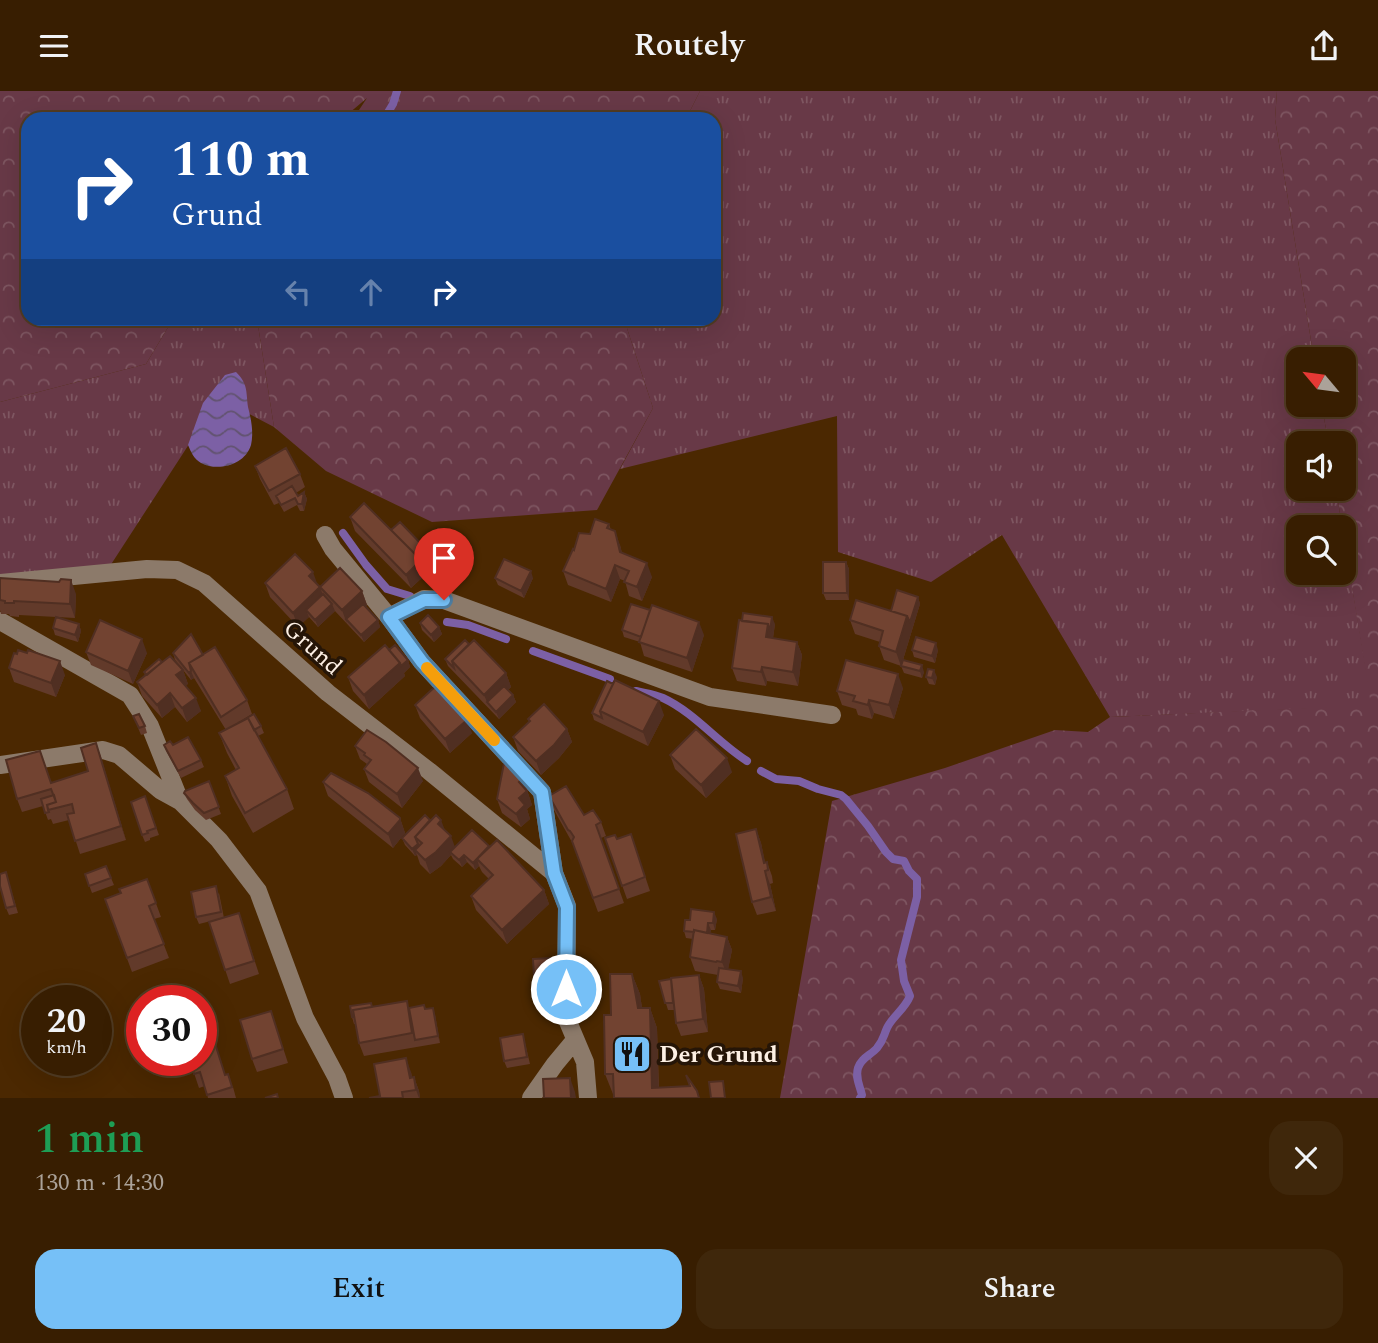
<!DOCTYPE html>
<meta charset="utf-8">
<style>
body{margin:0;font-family:Spectral,serif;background:#3f270b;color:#f1f3f6;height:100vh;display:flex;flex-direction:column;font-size:26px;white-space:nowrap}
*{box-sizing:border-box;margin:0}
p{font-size:23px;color:#aba299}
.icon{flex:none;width:38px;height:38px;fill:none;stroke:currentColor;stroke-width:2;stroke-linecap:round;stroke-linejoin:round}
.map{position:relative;height:1007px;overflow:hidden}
.details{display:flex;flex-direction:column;background:#381e01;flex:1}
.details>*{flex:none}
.top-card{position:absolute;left:21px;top:21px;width:700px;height:214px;border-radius:21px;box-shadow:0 7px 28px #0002,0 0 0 2px #523c23;background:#1a4fa0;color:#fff;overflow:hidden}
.needle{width:46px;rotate:299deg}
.tools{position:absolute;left:1286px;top:256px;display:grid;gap:14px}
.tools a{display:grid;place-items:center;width:70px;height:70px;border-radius:14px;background:#381e01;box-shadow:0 7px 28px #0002,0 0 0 2px #523c23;font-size:35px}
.speed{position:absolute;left:21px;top:894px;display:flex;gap:14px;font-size:35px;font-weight:700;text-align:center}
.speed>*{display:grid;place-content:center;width:91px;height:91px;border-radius:50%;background:#381e01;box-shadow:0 7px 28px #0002,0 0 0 2px #523c23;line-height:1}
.speed small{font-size:18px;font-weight:400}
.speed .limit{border:10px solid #d22;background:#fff;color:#111}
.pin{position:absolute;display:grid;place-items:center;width:60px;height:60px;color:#fff;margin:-72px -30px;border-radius:50% 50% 50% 0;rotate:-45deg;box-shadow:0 0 7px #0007}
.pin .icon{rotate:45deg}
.me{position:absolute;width:77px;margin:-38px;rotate:0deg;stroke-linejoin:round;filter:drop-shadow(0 0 5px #0008)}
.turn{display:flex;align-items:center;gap:24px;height:147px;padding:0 35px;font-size:32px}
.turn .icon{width:91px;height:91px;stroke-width:2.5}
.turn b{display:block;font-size:49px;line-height:60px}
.lanes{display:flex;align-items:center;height:66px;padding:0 35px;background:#0003;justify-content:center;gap:35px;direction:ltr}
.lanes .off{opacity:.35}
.round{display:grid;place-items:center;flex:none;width:74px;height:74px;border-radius:21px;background:#3f270b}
.summary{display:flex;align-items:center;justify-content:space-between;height:119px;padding:0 35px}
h1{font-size:42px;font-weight:600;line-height:52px;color:#1e9e55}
.primary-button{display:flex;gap:14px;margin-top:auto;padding:14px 35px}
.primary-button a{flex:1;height:80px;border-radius:21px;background:#76c0f7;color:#111;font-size:28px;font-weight:600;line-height:80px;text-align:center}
.primary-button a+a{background:#3f270b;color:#f1f3f6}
header{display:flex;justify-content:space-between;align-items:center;height:91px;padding:0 35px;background:#381e01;font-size:32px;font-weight:600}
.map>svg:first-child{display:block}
.grass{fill:url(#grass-tufts)}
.forest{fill:url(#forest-crowns)}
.water{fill:url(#water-waves)}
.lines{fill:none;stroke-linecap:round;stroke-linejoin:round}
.stream{stroke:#7c60a5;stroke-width:8}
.minor{stroke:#8c7a6a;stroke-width:18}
.wall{fill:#623a2a}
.shaded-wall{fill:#502f22}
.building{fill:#724331;stroke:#502f22;stroke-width:2}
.route-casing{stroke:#4d7da1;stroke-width:18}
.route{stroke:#76c0f7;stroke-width:12}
.slow{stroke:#f59e0b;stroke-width:12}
.labels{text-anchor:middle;stroke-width:7;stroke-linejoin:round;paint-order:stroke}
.street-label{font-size:24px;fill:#fdf0e4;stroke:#251507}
.poi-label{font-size:24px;font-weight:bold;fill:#fdf0e4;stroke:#251507;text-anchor:start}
</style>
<header><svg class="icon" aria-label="menu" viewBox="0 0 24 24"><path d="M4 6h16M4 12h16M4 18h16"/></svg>Routely<svg class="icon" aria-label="share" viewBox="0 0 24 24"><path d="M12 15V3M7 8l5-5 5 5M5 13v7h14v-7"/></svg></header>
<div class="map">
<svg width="1378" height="1007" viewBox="0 0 1378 1007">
<defs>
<pattern id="grass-tufts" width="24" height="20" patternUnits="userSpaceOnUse" patternTransform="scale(1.75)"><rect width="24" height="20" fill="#683947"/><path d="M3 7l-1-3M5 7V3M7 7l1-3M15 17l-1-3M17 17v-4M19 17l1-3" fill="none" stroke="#7e5661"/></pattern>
<pattern id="forest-crowns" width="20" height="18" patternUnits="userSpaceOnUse" patternTransform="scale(1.75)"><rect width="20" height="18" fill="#683947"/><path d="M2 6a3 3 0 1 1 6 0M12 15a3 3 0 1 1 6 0" fill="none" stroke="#7e5661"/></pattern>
<pattern id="water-waves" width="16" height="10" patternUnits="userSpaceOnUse" patternTransform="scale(1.75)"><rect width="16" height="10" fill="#7c60a5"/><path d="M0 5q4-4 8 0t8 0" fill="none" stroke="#625370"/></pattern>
</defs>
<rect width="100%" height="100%" fill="#4b2801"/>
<!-- grass -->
<path class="grass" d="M700,0H1277L1275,28L1314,268H1298V313H1322L1328,352H1298V397H1336L1342,436H1298V481H1344V447L1372,615L1110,626L1002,444L931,491L838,461L837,325L620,378L653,317L624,228H714V28H686Z
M173,228H257L274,336L219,307L110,475L0,486V311L146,273Z"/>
<!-- forest -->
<path class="forest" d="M0,0H700L686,28H353L367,7L342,28H28V228H173L146,273L0,311Z
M1277,0H1378V1007H780L832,710L945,677L1055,639L1088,641L1110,626L1371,614L1344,447V436H1342L1336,397H1344V352H1328L1322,313H1344V268H1314L1275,28Z
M257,228H624L653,317L597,419L432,431L326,380L274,336Z"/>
<!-- water -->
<path class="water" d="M236,281C248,293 246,300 248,316C251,328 254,341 251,354C245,374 218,381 201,372C194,368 191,361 188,354L203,312L225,284Z"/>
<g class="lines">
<!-- stream -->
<path class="stream" d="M384,28L393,13L397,0
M343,442L366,474L387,498L410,505
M447,531L468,534L506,548
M533,560L610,588
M636,600C644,602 654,603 663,607C695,622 717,651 747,670
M761,680L776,688L799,690L818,698L841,704L846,708L868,735L886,761L893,768L904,770L909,780L917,788V806L901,869L904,890L910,905C905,918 892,926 887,937C883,946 884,948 877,957C871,964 861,967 858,977C855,987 860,995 862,1004L860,1007"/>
<!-- minor -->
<path class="minor" d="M325,444L333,458L389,526L422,571L542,701L554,782L567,815L566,926L585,971L588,1007
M0,492L147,478L177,479L204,492L328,602L429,680L554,782
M389,526L424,508L444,509L710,606L832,624
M0,530L130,604L150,635L180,710L219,749L258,800L305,927L337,987L344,1007
M0,674L103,659L119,664L160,699L180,710
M531,1007L555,973L575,949"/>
</g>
<!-- wall -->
<path class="wall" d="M255,375L300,383L305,396L296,402L298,405L304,401L307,408L304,420H300L297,414L284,421L279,412L274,414L260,388Z
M350,426L391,439L427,459L460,450L462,457L451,479L436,471L437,473L411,497L355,440Z
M609,433L611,439L620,454L622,462L652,486L642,510L629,505L625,490L620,488L611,511L568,494L563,480L574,459L590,443Z
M846,471L849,478V509H826L823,502Z
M0,487L76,503L75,527L19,524V526L10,525L9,523H1L0,519Z
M495,487H533L524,507L498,494Z
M265,492L317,493L320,496L362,500L367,514L365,516L378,529L380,536L364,551L335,520L318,536L309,526L298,536L270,506Z
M918,506L920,513L903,569L924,581L922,587L904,582L901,575L884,569L879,555L880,551L855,543L850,529L891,520Z
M742,530L775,533L773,547L797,551L802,564L798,595L767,590L766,595L737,590L732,577Z
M420,532L439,536L442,543L434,551L422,539Z
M79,533L81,540L78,551L55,544L53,537Z
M622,539L704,544L692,581L644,565L640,551L624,546Z
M469,553L506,582L511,596L508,599L513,604L516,611L499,628L448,575L445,568Z
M389,559L408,569L410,576L404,582L405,585L369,618L353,600L348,586Z
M912,559H938L935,572L914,566Z
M86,561L147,562L133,593L91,574Z
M173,562L203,564L247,609L252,623L231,636L261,635L264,642L258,645L287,698L294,718L253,742L232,705L225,685L236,679L227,662L219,642L226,639L194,587L191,589L175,569Z
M162,571L183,579L188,593L186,594L201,620L187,631L175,616L162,627L142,605L137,591L145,585L144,581Z
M9,577L65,584L56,606L14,591Z
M926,586H937L935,594L929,593Z
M607,590L664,624L648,655L594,629L592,622Z
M903,597L894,628L874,622L872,628L858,624L856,618L842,614L837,600Z
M415,614L472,642L450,662L420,627Z
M133,625L145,635L147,642L141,644Z
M528,628L567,638L572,651L559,667L541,684L518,660L513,646L529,631Z
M96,652L126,749L80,763L69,729L53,733L51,728L48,729L43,715L22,721L17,708L40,660L51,692L88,680Z
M164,654H173L201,669L204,676L181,687L166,660Z
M355,655L423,690L402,717L369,691L364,678L367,673L360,668Z
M670,664L732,681L706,707L675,678Z
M523,687L532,714L527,718L530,728L521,736L502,722L497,708Z
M209,690L221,723L206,729L195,719L187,708L184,702Z
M323,691L400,727L405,742L393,757L328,705Z
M145,705L159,744L150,747V749L145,751L142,744Z
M549,705L584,724L601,731L606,745L601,747L624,812L598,821L573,753L554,719Z
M430,729L445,740L455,756L489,755L544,799L549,813L507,853L476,819L471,805L489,788L482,781L479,775L475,779L467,771L462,776L453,768L451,764L441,775L430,783L420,773L417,764L415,765L405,754L402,747Z
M756,738L761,752L765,772L767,771L772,785L773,792L770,793L776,820L757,824L752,811Z
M631,743L650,800L627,808L605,747L617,748Z
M106,775L114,794L92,802L85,783Z
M8,788L18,822L9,824L6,817Z
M147,788L161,826L154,828L169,867L132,881L105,808L121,802Z
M219,802L224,827L239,822L259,883L230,893L209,831L215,829L199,833L196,826Z
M717,828L715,839H711L710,842L727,846L732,859L728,878L743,887L741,902L720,898L717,891L718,884L695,880L690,866L693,848L686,847L684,840L690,829Z
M554,874L555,892L537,893L534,886Z
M632,883L640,903L642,917H650L657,937L659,996L697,1000L613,1003L605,983L611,924Z
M699,884L704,898L708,941L681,945L676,932L674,919H668L659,890Z
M424,914L426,918L435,924L440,952L364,965L359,952L356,933H354L352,926L373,916L409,917Z
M271,920L288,972L257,981L252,968Z
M523,943L530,973L507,977L504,970Z
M213,946L225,984L233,996L236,1007H208L205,995L199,997L192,976L198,974Z
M411,981L412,987L414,986L419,1000L420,1007H369L380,1005Z"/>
<!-- shaded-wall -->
<path class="shaded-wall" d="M304,401L307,408L304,420L302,413Z
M615,440L620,454L625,475L620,461Z
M460,450L462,457L451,479L448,472Z
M434,466L437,473L411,497L406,484L421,469Z
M846,471L849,478V509L847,502Z
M647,472L652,486L642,510L637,496Z
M615,474L620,488L611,511L606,498Z
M531,480L533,487L524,507L521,500Z
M313,481L318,495L309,485Z
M71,489L76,503L75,527L70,513Z
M320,496L325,510L306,519L309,526L298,536L293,522Z
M362,500L367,514L349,531L346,528L347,533L342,519Z
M918,506L920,513L901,575L896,561L907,525Z
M332,513L335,520L318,536L315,529Z
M772,526L775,533L773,547L770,540Z
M378,529L380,536L364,551L361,544Z
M699,531L704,544L692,581L687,567Z
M79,533L81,540L78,551L75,544Z
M768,533L773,547L766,546Z
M439,536L442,543L434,551L431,544Z
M142,548L147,562L133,593L128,580Z
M797,551L802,564L798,595L793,581Z
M936,552L938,559L935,572L932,565Z
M408,569L410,576L404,582L405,585L369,618L364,604L400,572Z
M60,570L65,584L56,606L51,592Z
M922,574L924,581L922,587L920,580Z
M762,576L767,590L766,595L761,581Z
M183,579L188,593L181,598L176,584Z
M934,579L937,586L935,594L932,587Z
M191,580L194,587L191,589L189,582Z
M506,582L511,596L491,616L487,611L484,604Z
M898,583L903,597L894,628L889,614Z
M170,602L175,616L162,627L157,614Z
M513,604L516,611L499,628L496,621Z
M196,607L201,620L187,631L182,617Z
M869,609L874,622L872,628L868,614Z
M659,610L664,624L648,655L643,641Z
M467,629L472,642L450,662L445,648Z
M567,638L572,651L559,667L541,684L536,670Z
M96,652L101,666L126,749L121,735Z
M727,667L732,681L706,707L701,694Z
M418,677L423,690L402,717L397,703Z
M523,687L532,714L527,718L530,728L521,736L516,723L519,707V691Z
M400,727L405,742L393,757L388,743Z
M441,729L446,742L438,733Z
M756,738L761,752L767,779L764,772Z
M451,745L456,759L450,761L451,764L441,775L430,783L425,769Z
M418,753L420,760L415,759L417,764L415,765L412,758Z
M489,755L477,768L479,775L475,779L473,772Z
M464,764L467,771L462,776L459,769Z
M765,780L770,793L776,820L771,806Z
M544,799L549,813L507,853L502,839Z
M714,821L717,828L715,839L713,832Z
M708,832L711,839L709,850L707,843Z
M727,846L732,859L727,884L722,871Z
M551,867L554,874L555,892L552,885Z
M741,880L743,887L741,902L738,895Z
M632,883L640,903L645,938L638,917Z
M699,884L704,898L708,941L703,928Z
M433,917L435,924L440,952L438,945Z
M650,917L657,937L659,1007L652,997Z
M406,967L411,981L415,1001L410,987Z
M414,986L419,1000L420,1007H419L416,999Z
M570,987L575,1001L576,1007H571Z"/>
<!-- building -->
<path class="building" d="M286,357L300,383L269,400L255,375Z
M292,395L298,405L304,401L302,413H298L295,407L281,414L276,405Z
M364,412L421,469L406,484L350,426Z
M595,428L609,433L607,437L615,440L620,461L647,472L637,496L624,491L629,480L615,474L606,498L563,480L573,458L574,459L579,442L590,443Z
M400,431L427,459L438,438L460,450L448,472L432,464L434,466L424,476L421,469L391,439Z
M295,463L313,481L309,485L320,496L340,477L362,500L342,519L320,496L293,522L265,492Z
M504,468L531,480L521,500L495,487Z
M823,471H846L847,502H823Z
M0,487L59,491L61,488L71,489L70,513L14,510V512H5V510L0,509Z
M897,499L918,506L910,531L907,525L891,520Z
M323,503L332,513L315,529L306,519Z
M856,509L907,525L896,561L879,555L883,540L850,529Z
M363,513L378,529L361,544L346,528Z
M631,513L650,519L641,546L622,539Z
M652,514L699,531L687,567L639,551Z
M743,522L772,526L770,540L768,533L742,530Z
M428,524L439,536L431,544L420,532Z
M56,526L79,533L75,544L53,537Z
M100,529L142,548L128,580L86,561Z
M739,529L768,533L766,546L797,551L793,581L762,576L761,581L732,577Z
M191,543L203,564L189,572L191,580L189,582L173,562Z
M916,546L936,552L932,565L912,559Z
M465,549L469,553L452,570L454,577L445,568Z
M474,549L506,582L484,604L452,570Z
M385,554L400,572L364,604L348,586Z
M395,554L408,569L401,575L400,572L389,559Z
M215,556L247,609L221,626L189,572Z
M18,559L27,562L28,559L60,570L51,592L9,577L14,562L17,563Z
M170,565L183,579L176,584L196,607L182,617L170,602L157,614L137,591Z
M159,568L162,571L147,584L144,581Z
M846,569L898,583L889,614L869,609L868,614L853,610L855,605L837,600Z
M903,569L922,574L920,580L901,575Z
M928,578L934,579L932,587L926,586Z
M615,589L659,610L643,641L600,620Z
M607,590L613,593L600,620L602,627L592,622Z
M437,594L467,629L445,648L415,614Z
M504,595L513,604L496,621L487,611Z
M544,613L567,638L554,654L536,670L513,646L530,630L528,628Z
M139,623L145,635L139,637L133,625Z
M254,623L261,635L254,639L248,627L238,632Z
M248,627L287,698L245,722L225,685L239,677L219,642Z
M696,638L727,667L701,694L670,664Z
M367,639L386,651L418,677L397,703L364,678L371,669L364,664L365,662L355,655Z
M188,646L201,669L178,680L164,654L170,650L173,654Z
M96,652L121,735L75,750L67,723L74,722L72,713L48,719L47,714L56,711L51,698L17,708L6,669L40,660L51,692L88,680L81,657Z
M505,667L523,687L519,691L527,700L519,707L525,714L516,723L497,708Z
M331,682L368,702L400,727V729L388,743L323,691Z
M209,690L219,716L204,722L193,712L184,702L185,700Z
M566,695L584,724L593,719L601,731L596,734L619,798L593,807L572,750L574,746L570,740L568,739L549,705Z
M54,704L56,711L47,714L49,721L45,722L41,708Z
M145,705L156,737L147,740L148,742L142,744L131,711Z
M425,724L430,729L415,746L418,753L412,758L402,747Z
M436,724L441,729L438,733L451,745L436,761L425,769L415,759L422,752L415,746Z
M756,738L764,772L767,771L768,779L765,780L771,806L752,811L736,743Z
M472,739L489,755L473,772L464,764L459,769L450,761Z
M631,743L645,786L622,795L605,747L615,744L617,748Z
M497,749L544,799L502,839L471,805L493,784L477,768Z
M106,775L111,787L89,795L85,783Z
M6,781L15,815L6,817L0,795V783Z
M147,788L156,812L149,815L164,853L127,867L105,808L121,802L119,798Z
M216,795L221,821L196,826L191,801Z
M691,818L714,821L713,832H708L707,842L694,839V841L684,840L685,829H690Z
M239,822L254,870L225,879L209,831Z
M694,839L727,846L722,871L717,870L716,871L690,866Z
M551,867L552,885L534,886L533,868Z
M719,877L741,880L738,895L717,891Z
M610,883H632L638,917H650L652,997L690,995L686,984L697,1000L699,1007H614L613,983H605L604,924H611Z
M699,884L703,928L676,932L671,887Z
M671,888L673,912H665L659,890Z
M407,910L412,942L359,952L353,919Z
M371,912L372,916L353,919L354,926H352L350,915Z
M424,914L425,918L433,917L438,945L415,949L409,917Z
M271,920L283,958L252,968L240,929Z
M523,943L527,966L504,970L500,947Z
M213,946L225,984L228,983L232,996L207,1004L200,981L194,983L192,976L198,974L197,970H201V949Z
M406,967L410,987L414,986L416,999L402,1001L403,1007H369L380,1005L374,973Z
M570,987L571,1007H544L543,988Z
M723,990L725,1007H711L709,991Z
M277,1003L278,1007H265Z"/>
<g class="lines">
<!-- route casing -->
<g class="route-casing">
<path id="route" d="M444,509H424L389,526L422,571L542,701L554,782L567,816L566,898"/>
</g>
<!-- route -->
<use href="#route" class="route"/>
<!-- slow -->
<path class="slow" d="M427,577L494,649"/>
</g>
<!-- icons -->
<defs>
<g id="restaurant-square" transform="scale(2.0125)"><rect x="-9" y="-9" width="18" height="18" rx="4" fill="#76c0f7" stroke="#251507"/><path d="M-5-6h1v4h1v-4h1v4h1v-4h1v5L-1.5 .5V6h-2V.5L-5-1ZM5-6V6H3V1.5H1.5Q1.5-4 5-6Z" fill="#111"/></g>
</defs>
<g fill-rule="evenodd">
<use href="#restaurant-square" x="632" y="963"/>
</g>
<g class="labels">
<!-- street labels -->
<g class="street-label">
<text transform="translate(313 556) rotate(42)" y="8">Grund</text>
</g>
<!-- poi labels -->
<g class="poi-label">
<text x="659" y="971">Der Grund</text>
</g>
</g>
</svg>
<div class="tools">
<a><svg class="needle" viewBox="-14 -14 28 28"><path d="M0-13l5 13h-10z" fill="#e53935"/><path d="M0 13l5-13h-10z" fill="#aba299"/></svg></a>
<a><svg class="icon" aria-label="sound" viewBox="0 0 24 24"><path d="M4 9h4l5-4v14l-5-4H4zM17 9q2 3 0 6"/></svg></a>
<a><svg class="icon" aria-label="search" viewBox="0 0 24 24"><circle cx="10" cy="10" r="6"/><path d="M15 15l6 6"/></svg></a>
</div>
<div class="speed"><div>20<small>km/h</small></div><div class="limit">30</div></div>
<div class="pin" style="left:444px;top:509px;background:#d93025"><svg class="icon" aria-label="arrive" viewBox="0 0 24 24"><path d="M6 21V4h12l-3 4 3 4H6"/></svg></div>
<svg class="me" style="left:566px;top:898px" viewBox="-20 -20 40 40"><circle r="17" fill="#76c0f7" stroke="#fff" stroke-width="3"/><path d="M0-11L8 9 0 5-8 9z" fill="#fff"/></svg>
<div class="top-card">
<div class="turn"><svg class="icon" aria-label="right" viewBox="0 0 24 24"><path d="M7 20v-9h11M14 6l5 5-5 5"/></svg><div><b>110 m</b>Grund</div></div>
<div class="lanes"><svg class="icon off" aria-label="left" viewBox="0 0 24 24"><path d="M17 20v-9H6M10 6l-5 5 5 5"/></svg><svg class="icon off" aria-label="ahead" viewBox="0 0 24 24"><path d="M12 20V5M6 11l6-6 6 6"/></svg><svg class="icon" aria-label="right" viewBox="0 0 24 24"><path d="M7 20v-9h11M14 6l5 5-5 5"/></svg></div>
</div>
</div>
<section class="details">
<div class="summary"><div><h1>1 min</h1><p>130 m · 14:30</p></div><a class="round"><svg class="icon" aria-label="close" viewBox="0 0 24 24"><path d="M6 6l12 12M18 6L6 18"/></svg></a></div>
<div class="primary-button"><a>Exit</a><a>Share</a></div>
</section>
